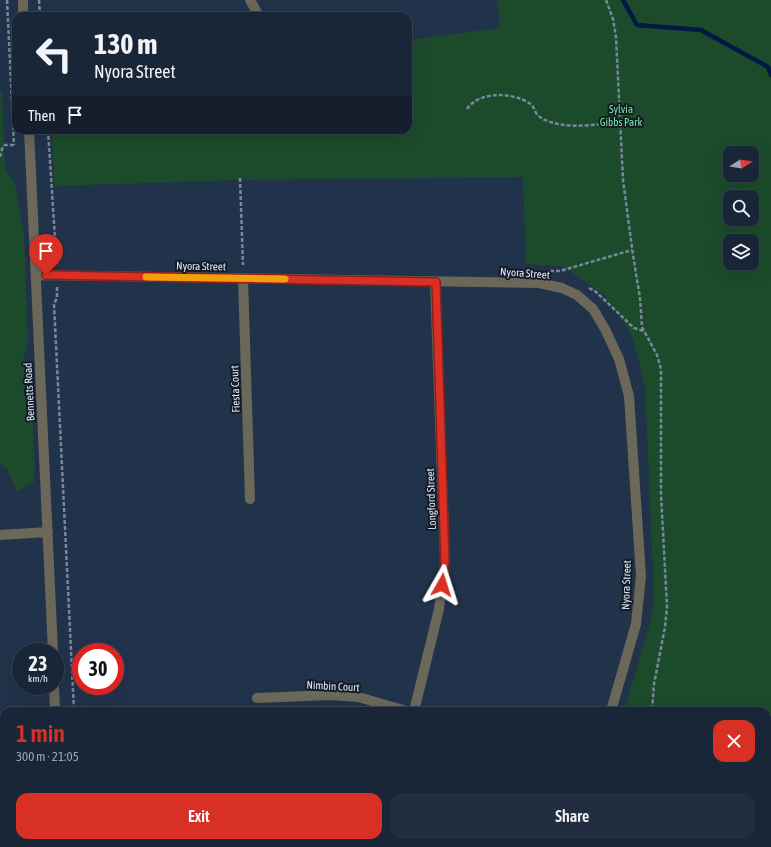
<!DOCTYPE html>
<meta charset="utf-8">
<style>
body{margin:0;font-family:"Asap Condensed",sans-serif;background:#222e40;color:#f1f3f6;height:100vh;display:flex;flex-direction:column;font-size:15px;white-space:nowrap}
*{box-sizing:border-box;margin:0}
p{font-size:13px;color:#9fa5ae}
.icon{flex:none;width:22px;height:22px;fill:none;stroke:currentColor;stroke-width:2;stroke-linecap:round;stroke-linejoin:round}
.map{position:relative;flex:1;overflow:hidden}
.panel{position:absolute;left:0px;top:707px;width:771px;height:140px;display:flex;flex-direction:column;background:#192638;border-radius:12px 12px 0 0;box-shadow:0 4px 16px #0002,0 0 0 1px #374353}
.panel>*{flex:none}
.top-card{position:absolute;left:12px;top:12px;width:400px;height:122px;border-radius:12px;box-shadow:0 4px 16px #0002,0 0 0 1px #374353;background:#192638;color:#f1f3f6;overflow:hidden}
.needle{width:26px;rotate:78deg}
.fabs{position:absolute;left:723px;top:146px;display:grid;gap:8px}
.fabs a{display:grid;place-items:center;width:36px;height:36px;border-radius:8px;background:#192638;box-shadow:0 4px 16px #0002,0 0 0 1px #374353;font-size:20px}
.speed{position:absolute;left:12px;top:643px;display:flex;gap:8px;font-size:20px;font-weight:700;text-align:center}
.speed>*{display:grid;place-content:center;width:52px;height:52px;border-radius:50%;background:#192638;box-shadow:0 4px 16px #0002,0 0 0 1px #374353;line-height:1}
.speed small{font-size:10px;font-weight:400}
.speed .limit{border:6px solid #d22;background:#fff;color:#111}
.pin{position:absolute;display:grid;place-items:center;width:34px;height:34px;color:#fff;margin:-41px -17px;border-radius:50% 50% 50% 0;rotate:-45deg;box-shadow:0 0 4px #0007}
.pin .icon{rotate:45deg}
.me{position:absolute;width:44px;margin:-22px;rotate:6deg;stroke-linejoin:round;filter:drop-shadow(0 0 3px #0008)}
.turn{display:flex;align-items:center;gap:14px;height:84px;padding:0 16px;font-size:18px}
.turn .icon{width:52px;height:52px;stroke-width:2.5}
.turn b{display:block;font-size:28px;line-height:34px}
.then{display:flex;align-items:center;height:38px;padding:0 16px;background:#0003;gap:8px;font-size:15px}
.round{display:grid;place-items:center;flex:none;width:42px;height:42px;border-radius:12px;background:#222e40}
.summary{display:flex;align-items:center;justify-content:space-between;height:68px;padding:0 16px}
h1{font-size:24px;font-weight:600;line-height:30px;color:#d93025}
.action{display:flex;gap:8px;margin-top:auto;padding:8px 16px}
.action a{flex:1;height:46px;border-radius:12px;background:#d93025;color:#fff;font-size:16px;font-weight:600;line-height:46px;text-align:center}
.action a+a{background:#222e40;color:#f1f3f6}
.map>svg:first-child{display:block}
.green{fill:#1b4b2b;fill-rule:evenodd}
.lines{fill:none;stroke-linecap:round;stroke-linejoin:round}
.stream{stroke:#001844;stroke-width:4.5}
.path{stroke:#78879b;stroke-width:2.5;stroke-dasharray:4 2;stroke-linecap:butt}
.minor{stroke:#6b6759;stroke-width:10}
.route-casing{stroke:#8d1f18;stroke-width:10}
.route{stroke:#d93025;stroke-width:7}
.slow{stroke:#f59e0b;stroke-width:7}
.labels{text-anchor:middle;stroke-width:4;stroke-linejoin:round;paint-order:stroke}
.park-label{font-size:11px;fill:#7ce69c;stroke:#131b26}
.street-label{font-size:11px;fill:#dde8f8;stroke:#131b26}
</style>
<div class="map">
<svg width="771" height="847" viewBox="0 0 771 847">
<rect width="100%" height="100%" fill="#21334b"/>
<!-- green -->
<path class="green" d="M497,0H771V847H627L626,843H767V711H624L652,617L654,592L645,388L638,357L630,332L605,296L572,272L560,266L526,264L523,177L240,180L54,186L52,130H408V40L500,28ZM730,153H752V175H730ZM730,197H752V219H730ZM730,241H752V263H730Z
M0,92H2L5,169L15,184L24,235L28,340L23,360L30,379L35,465L34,482L17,491L7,469L0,464Z"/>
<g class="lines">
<!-- stream -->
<path class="stream" d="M623,0L637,25L701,30L768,67L771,75"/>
<!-- path -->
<path class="path" d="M7,0L14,145
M39,0L40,16
M606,0L613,19L616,37L623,180L633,255L640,298L642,327L657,355L661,369V494L667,607L665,627L654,684L652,711
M467,109C479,91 512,92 529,103C533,105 534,109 536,113C541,120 550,122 558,124C577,128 600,124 620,122
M48,130L56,254L59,259L56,264
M0,157L2,149L5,145H15
M240,178L243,265
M550,271H560L632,250
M57,287V298L54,304L74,711
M589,288L595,291L634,328L644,331
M80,843V847
M647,847V843"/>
<!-- minor -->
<path class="minor" d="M23,0V16
M250,0L259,16
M29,130L53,652
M36,275L539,283L562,288L577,295L593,309L605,329L619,359L629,396L641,576L636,624L611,711
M243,279L250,499
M0,535L48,532
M54,686L55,711
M257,698L331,695L358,697L407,711
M414,711L439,609L445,561L435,282
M61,843V847
M404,843L405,847
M597,847L600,843"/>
</g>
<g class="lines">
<!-- route casing -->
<g class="route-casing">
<path id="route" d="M46,275L436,282L445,561L442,585"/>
</g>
<!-- route -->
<use href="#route" class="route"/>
<!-- slow -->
<path class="slow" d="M146,277L285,279"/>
</g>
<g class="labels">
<!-- park labels -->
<g class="park-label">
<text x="621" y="113">Sylvia<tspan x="621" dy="13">Gibbs Park</tspan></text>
</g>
<!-- street labels -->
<g class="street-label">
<text transform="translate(201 266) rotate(1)" y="4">Nyora Street</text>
<text transform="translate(525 273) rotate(4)" y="4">Nyora Street</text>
<text transform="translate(235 389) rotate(-92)" y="4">Fiesta Court</text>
<text transform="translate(29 392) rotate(-93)" y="4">Bennetts Road</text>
<text transform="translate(431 499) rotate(-92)" y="4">Longford Street</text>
<text transform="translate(626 585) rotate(-88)" y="4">Nyora Street</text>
<text transform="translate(333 686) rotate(3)" y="4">Nimbin Court</text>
</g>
</g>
</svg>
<div class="fabs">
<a><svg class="needle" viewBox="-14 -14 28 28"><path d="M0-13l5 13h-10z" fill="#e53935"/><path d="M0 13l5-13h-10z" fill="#9fa5ae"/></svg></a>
<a><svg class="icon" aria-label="search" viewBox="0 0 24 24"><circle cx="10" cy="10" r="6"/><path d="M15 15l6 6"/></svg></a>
<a><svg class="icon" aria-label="layers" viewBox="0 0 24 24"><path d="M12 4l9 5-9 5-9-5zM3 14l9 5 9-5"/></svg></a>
</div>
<div class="speed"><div>23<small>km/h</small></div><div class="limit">30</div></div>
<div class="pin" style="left:46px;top:275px;background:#d93025"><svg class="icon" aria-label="arrive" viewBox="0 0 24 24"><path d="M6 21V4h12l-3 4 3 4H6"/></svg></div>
<svg class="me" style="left:442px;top:585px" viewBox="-20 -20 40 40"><path d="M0-17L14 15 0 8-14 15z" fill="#d93025" stroke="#fff" stroke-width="4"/></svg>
<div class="top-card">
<div class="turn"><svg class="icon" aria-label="left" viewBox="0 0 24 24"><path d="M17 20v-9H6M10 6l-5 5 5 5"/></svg><div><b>130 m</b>Nyora Street</div></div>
<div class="then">Then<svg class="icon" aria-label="arrive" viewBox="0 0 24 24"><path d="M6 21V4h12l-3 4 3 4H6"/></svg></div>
</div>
<section class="panel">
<div class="summary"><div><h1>1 min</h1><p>300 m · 21:05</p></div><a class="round" style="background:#d93025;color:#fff"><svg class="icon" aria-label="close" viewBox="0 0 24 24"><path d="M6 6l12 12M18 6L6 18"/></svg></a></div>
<div class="action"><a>Exit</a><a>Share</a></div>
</section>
</div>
